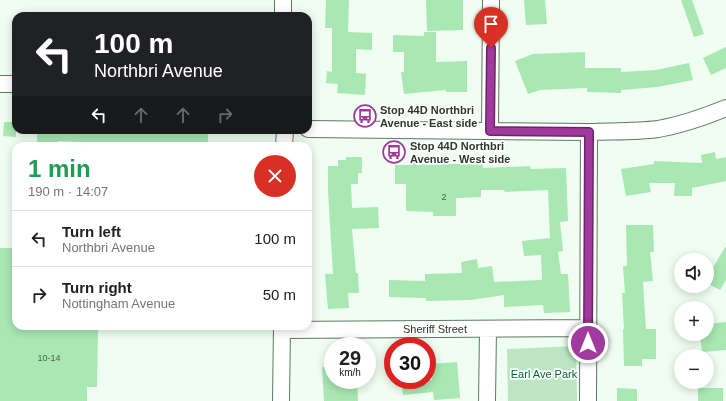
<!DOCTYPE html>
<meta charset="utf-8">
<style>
body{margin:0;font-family:Helvetica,sans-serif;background:#f2f2f2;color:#202124;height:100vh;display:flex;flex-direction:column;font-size:15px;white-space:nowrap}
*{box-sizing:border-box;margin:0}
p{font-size:13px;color:#757577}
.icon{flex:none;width:22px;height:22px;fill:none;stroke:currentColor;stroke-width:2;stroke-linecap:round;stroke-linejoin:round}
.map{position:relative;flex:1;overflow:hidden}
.sheet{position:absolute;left:12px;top:142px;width:300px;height:188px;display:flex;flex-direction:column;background:#fff;border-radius:12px;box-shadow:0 2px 10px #0003}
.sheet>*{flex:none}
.top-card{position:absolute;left:12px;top:12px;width:300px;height:122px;border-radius:12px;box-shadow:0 2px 10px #0003;background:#202124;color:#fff;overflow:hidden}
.tools{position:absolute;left:674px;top:253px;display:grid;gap:8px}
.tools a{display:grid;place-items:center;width:40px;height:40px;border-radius:50%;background:#fff;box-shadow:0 2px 10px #0003;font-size:20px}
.speed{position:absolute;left:324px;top:337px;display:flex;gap:8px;font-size:20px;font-weight:700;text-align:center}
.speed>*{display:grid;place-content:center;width:52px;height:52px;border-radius:50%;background:#fff;box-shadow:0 2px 10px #0003;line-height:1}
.speed small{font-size:10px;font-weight:400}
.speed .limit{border:6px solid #d22;background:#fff;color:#111}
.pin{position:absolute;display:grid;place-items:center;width:34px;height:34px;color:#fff;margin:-41px -17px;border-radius:50% 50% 50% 0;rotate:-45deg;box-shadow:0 0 4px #0007}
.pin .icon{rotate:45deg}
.me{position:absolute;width:44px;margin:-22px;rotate:0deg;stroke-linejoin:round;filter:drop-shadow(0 0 3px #0008)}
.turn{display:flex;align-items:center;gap:14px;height:84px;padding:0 16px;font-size:18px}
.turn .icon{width:52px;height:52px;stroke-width:2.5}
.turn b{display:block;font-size:28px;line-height:34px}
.lanes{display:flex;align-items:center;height:38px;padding:0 16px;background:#0003;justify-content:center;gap:20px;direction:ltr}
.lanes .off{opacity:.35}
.round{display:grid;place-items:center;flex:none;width:42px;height:42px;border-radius:21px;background:#f2f2f2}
.overview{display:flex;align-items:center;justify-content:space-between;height:68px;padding:0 16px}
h1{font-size:24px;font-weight:800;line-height:30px;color:#1e9e55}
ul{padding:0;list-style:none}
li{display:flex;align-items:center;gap:12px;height:56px;padding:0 16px;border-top:1px solid #e0e0e0}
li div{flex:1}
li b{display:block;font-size:15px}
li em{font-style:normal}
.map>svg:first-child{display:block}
.green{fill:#bce5c2}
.building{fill:#a9e7b3}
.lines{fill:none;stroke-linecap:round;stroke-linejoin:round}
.minor-casing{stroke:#607663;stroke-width:18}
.minor{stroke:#fff;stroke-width:16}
.route-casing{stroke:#692666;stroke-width:10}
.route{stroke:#a13a9d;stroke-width:7}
.labels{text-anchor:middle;stroke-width:3.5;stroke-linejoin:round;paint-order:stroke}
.number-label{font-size:9px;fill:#4c634f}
.poi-label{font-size:11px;font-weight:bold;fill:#2d372e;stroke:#fff;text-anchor:start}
.street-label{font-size:11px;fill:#2d372e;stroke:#fff}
.park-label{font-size:11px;fill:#02672b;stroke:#fff}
</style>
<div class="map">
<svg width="726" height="401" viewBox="0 0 726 401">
<rect width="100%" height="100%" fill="#effef1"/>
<!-- green -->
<path class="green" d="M576,346L577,401H508L507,349Z"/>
<!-- building -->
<path class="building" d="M326,0H349L348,32L372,33V50L356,49V73L366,74L365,95L337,93L338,84L326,83L327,71L332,72V28H325Z
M426,0H463V30L427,31Z
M524,0H545L547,24L526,25Z
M681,0H692L704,34L694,37Z
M424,32H436V62L467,61V92H446V90L404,94L401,72H404V52H393V35L424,36Z
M726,47V68L711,75L703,58Z
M585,52V68H621V72L656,70L689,63L693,80L657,87L621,90V93L587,92V88L540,90L528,94L515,61L533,54Z
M4,122H16V137L3,136Z
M37,130H201L208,132V146H154V144H97V146H79V142L58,141V146H37Z
M715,152L716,159L726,157V181L692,188V196H674L675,183H649L651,192L626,196L621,169L654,164V161L702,163L701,155Z
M346,157H362V173H358V184H351L352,208L378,207L379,228L352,229L356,273H358L359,293H348L349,308L328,309L325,274H333L328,191V166H338V160H346Z
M410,162H423V164H483V168L530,166L531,169L566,168L568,221L560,222L563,251L558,252L561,274H568L570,312L544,313L543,305L504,307V295L471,300L426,301V298L389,297V280L425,281V274L462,273L461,262L477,259L478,268L492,266L494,282L542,280L541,255L524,256L522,241L550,238L548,190L505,192L504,190H481V197L456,198V216H433V212L406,211V184H395V165H410Z
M626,225H653L654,252H650L653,281L643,282L646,329H656V359H642V366H624L623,329H624L622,293H625L623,266H627Z
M726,246V280L720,290L707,283V277Z
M0,248H16V326H88V329H98L97,387H87V401H0Z
M726,322V350L702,352L700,334H707V324Z
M457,362L460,398L434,400L433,392L403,395L401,380H432L431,364Z
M322,367H333V380H357L358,401H324Z
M617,388L637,389V401H617Z
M698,388H723V401H698Z"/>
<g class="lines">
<!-- minor casing -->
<g class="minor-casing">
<path id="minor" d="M283,16V0
M0,84H16
M308,129L589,132C612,131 635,132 658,129C681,125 704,117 726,108
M490,131L491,0
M284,146L285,130
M282,330L588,328
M281,401L282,326
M487,401L488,329
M588,401L589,132"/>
</g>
<!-- minor -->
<use href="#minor" class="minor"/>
</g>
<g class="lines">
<!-- route casing -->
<g class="route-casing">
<path id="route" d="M491,48L490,131L589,132L588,343"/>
</g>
<!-- route -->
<use href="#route" class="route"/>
</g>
<!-- icons -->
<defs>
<g id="bus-ring" transform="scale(1.15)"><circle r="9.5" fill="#fff" stroke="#a13a9d" stroke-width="1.5"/><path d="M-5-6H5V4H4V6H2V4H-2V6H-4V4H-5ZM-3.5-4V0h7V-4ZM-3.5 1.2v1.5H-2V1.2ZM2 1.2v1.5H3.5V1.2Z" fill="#a13a9d"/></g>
</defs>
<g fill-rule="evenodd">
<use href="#bus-ring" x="365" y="116"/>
<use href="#bus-ring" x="394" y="152"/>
</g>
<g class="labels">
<!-- number labels -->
<g class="number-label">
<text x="444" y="200">2</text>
<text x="49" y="361">10-14</text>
</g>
<!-- poi labels -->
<g class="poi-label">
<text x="380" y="114">Stop 44D Northbri<tspan x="380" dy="13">Avenue - East side</tspan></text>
<text x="410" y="150">Stop 44D Northbri<tspan x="410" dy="13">Avenue - West side</tspan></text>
</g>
<!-- street labels -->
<g class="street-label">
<text x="435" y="333">Sheriff Street</text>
</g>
<!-- park labels -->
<g class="park-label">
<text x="544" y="378">Earl Ave Park</text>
</g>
</g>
</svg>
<div class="tools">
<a><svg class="icon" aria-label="sound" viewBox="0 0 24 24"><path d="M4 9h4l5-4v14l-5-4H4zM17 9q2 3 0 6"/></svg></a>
<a>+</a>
<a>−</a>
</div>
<div class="speed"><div>29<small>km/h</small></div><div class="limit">30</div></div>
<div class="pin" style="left:491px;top:48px;background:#d93025"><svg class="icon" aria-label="arrive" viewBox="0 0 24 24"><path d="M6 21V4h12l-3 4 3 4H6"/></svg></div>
<svg class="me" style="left:588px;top:343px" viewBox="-20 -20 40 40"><circle r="17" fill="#a13a9d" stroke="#fff" stroke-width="3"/><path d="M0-11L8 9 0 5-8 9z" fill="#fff"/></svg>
<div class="top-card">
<div class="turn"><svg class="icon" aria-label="left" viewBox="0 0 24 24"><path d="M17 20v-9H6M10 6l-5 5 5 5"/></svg><div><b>100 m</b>Northbri Avenue</div></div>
<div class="lanes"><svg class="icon" aria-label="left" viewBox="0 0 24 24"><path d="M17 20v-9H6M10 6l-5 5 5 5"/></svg><svg class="icon off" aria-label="ahead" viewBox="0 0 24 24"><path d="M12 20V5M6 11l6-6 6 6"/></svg><svg class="icon off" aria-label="ahead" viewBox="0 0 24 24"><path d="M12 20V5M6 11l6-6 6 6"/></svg><svg class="icon off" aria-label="right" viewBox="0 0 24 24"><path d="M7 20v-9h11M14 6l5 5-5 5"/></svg></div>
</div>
<section class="sheet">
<div class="overview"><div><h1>1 min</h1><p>190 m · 14:07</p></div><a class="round" style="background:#d93025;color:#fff"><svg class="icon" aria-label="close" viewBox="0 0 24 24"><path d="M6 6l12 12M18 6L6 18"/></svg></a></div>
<ul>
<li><svg class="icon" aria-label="left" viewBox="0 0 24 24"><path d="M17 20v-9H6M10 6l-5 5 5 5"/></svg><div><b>Turn left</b><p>Northbri Avenue</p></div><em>100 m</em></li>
<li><svg class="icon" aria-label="right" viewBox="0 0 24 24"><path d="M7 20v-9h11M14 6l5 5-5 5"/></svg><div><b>Turn right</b><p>Nottingham Avenue</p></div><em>50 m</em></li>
</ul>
</section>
</div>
